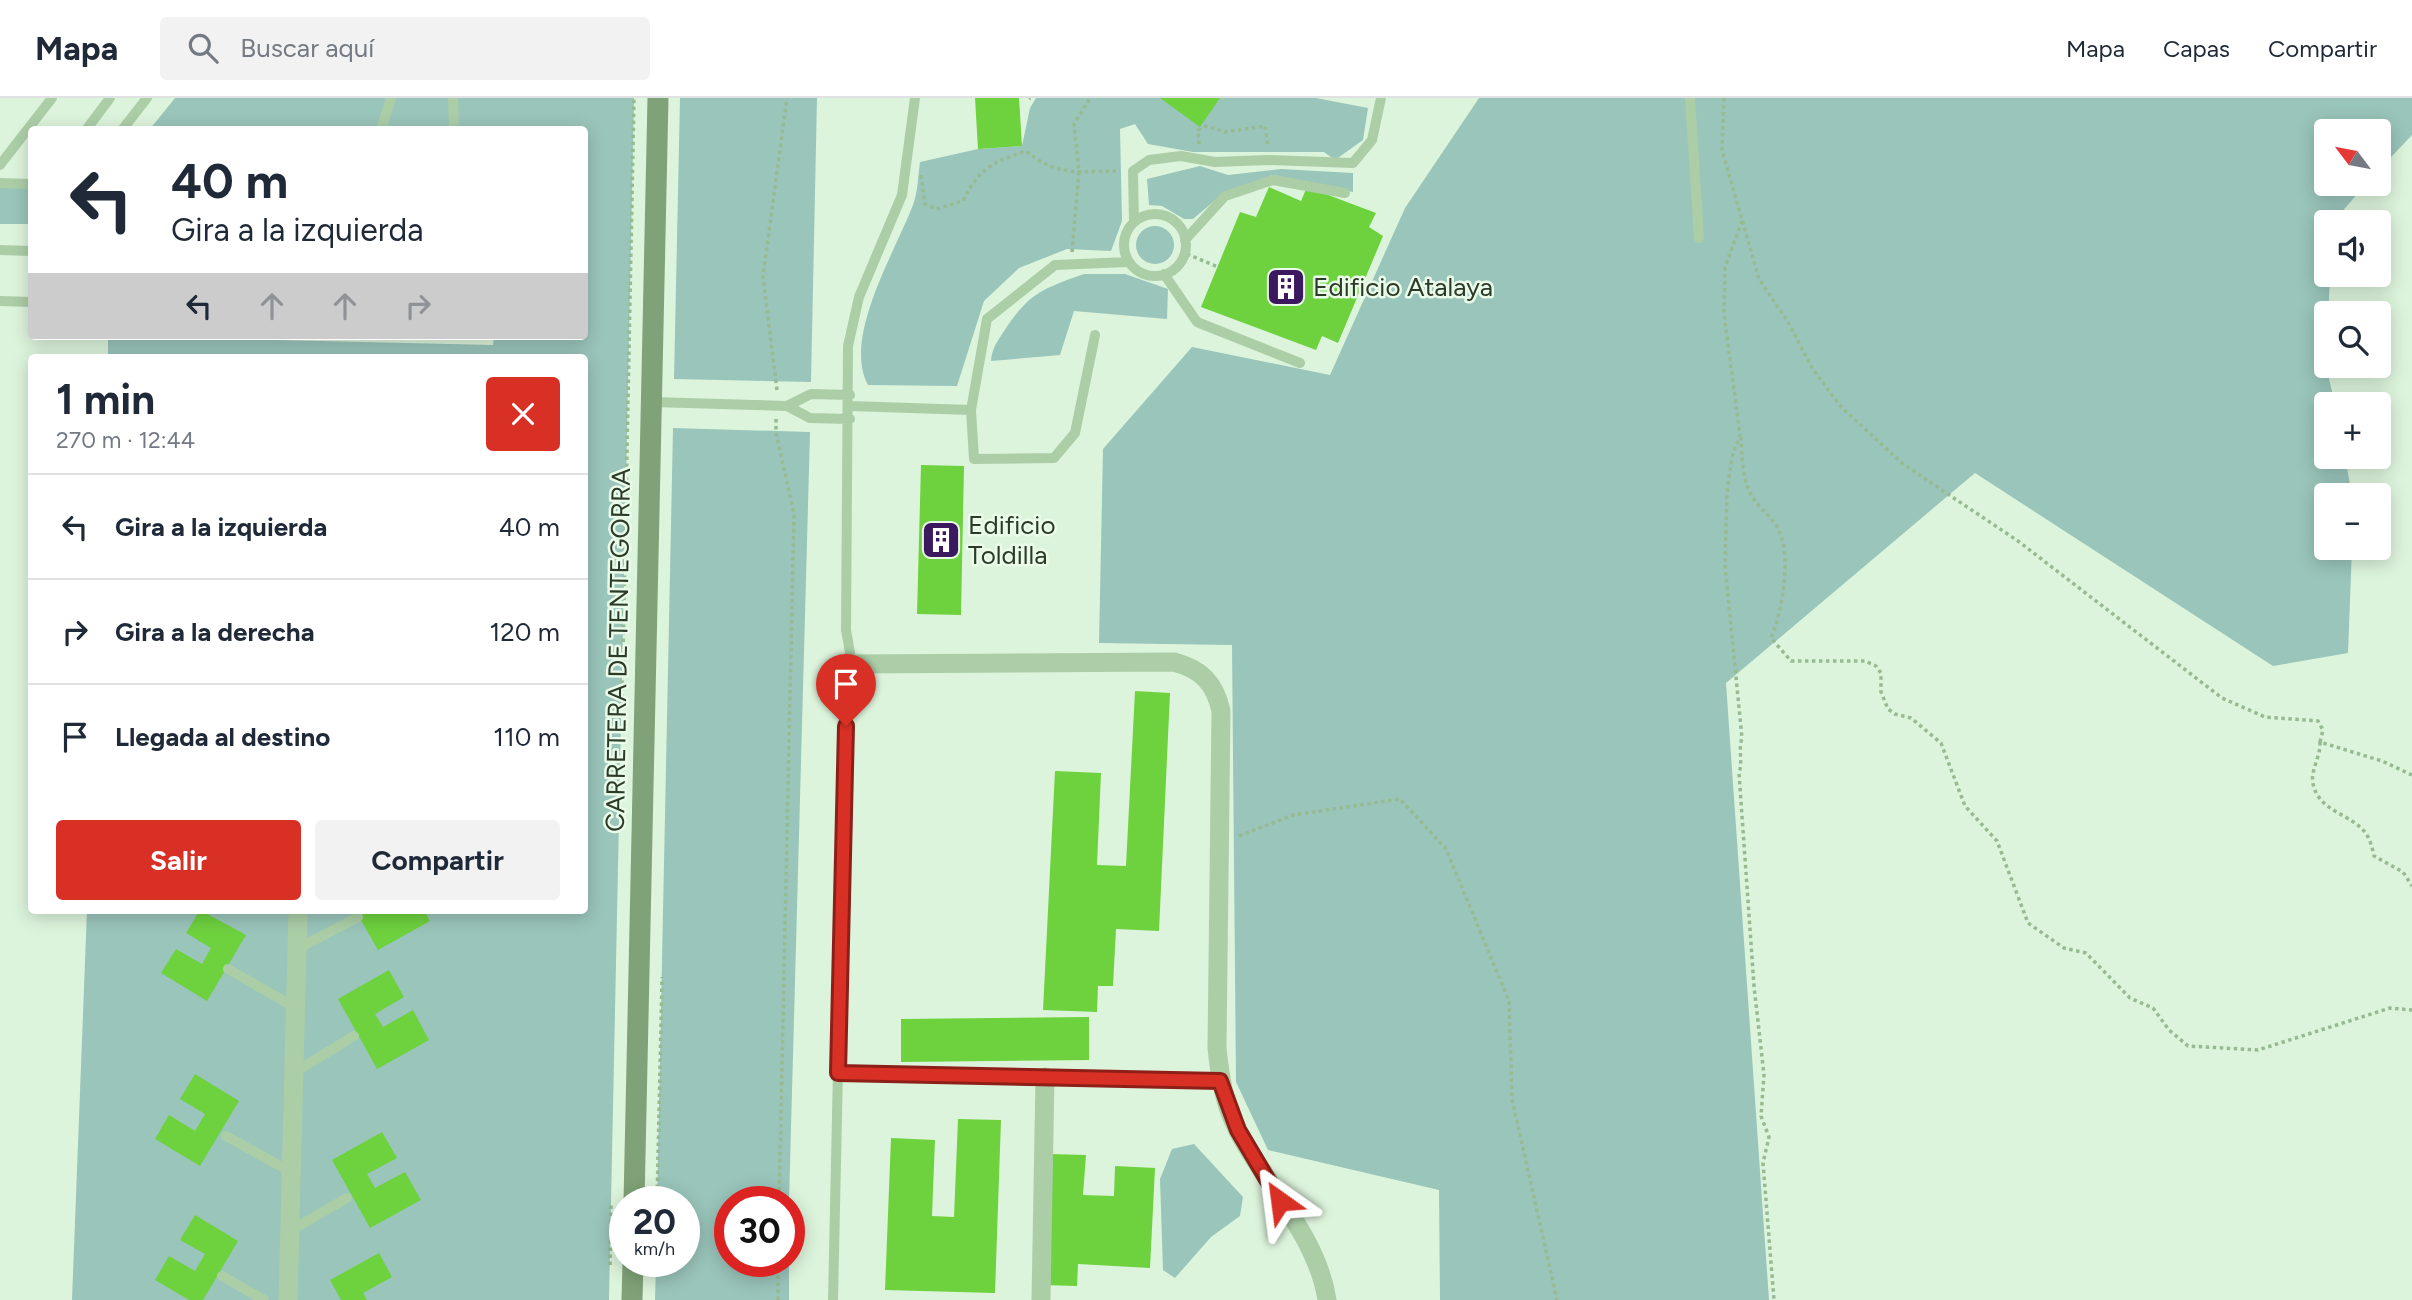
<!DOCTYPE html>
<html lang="es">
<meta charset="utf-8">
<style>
body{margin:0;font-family:Figtree,sans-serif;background:#f2f2f3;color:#1f2937;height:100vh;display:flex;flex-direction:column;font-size:26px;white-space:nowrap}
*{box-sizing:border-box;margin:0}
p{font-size:23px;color:#747a83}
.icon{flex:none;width:38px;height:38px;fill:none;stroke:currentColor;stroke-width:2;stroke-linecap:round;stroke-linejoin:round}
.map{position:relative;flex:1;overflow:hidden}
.panel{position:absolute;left:28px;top:256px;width:560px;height:560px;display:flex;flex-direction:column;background:#fff;border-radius:7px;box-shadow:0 4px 18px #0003}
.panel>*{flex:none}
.guide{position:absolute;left:28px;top:28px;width:560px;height:214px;border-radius:7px;box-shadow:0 4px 18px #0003;background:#fff;color:#1f2937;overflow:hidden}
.needle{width:46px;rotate:302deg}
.buttons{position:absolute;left:2314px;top:21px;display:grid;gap:14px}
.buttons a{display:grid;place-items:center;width:77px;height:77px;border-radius:7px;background:#fff;box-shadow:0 4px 18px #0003;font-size:35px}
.speed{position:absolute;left:609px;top:1088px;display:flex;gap:14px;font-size:35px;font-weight:700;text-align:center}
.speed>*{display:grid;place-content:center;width:91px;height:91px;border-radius:50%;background:#fff;box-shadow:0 4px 18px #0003;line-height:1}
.speed small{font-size:18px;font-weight:400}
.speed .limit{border:10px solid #d22;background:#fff;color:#111}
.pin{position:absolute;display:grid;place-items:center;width:60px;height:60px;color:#fff;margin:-72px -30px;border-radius:50% 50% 50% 0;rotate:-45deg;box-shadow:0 0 7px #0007}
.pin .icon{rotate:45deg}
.me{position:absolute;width:77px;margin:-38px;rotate:329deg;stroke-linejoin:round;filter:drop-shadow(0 0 5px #0008)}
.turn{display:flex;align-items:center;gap:24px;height:147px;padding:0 28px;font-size:32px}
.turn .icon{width:91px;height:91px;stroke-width:2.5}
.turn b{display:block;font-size:49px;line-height:60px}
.lanes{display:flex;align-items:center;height:66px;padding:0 28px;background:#0003;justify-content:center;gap:35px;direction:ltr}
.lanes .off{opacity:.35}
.round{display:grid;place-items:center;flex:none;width:74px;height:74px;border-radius:7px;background:#f2f2f3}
.overview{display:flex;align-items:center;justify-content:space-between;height:119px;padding:0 28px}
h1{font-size:42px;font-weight:700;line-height:52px}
.cta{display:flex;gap:14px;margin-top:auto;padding:14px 28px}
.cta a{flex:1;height:80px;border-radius:7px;background:#d93025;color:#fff;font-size:28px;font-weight:700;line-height:80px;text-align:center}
.cta a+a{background:#f2f2f3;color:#1f2937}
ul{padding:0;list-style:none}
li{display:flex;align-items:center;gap:21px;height:105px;padding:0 28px;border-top:2px solid #e0e1e3}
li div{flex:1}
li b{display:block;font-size:26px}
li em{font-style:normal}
header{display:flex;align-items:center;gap:42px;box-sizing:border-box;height:98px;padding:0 35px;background:#fff;border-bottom:2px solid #e0e1e3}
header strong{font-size:33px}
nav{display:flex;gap:38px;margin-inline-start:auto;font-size:24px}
.search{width:490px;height:63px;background:#f2f2f3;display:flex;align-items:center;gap:18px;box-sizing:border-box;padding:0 24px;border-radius:7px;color:#747a83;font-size:26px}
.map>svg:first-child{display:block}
.green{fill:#9ac5bb}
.building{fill:#6ed13e}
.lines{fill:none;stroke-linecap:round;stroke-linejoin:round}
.path{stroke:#96ba91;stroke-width:3.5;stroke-dasharray:3.5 3.5;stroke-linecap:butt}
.lane{stroke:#abcea7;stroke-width:10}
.street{stroke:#abcea7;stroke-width:19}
.secondary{stroke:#80a278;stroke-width:21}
.route-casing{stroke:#8d1f18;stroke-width:18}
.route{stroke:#d93025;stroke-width:12}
.labels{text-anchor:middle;stroke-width:5;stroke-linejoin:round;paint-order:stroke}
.poi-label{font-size:26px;fill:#2c3a28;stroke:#eafbe9;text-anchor:start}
.street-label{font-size:26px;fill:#2c3a28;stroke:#eafbe9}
</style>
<header>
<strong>Mapa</strong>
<div class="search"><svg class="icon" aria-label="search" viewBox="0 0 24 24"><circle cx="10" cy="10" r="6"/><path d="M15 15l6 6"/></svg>Buscar aquí</div>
<nav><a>Mapa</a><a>Capas</a><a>Compartir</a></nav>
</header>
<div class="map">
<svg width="2412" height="1202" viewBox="0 0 2412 1202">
<rect width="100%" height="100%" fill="#ddf4dc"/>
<!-- green -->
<path class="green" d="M175,0H634L609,1202H72L87,812H584V259H108V238L493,247L494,238H584V32L150,31Z
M680,0H817L811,284L674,281Z
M1036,0H1316L1368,10L1363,42L1335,62L1324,54H1193L1148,46L1135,26L1120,31L1122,123L1111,153L1067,151L1019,170L984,203L957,288L868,287C842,240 896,152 913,107C918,94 918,78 920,64L978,51L1022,48L1030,10Z
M1479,0H2412V37L2378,73V33H2326V86H2366L2333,124H2326V177H2330L2326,268L2335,306H2326V359H2345L2352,397H2326V450H2352L2348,555L2273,568L1975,375L1726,585L1769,1202H1440L1439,1092L1268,1052L1236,984L1232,547L1099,545L1103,351L1192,249L1330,277L1405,110Z
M1200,68L1228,77L1281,71L1353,75V94L1273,77L1225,94L1193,121H1184L1162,108L1149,107L1147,81Z
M0,85L31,86V126H0Z
M1136 147a19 19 0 1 1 38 0a19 19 0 1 1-38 0Z
M1084,176H1125L1168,191L1167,221L1074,213L1060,257L991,263C992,250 997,244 1004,233C1029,195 1042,191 1084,176Z
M673,330L810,334L789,1104H730V1164H789V1202H655L656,1164H684V1104H657Z
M1194,1046L1243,1099L1240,1118L1211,1139L1175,1180L1163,1172L1160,1081L1172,1051Z"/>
<!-- building -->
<path class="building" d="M975,0H1019L1022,48L978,51Z
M1160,0H1220L1200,29Z
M1269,89L1301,103L1307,89L1376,115L1369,129L1383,138L1338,245L1322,238L1316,252L1201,209L1240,114L1256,119Z
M921,367L964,368L961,517L917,516Z
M1135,593L1170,595L1159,833L1116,831L1113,888H1098L1097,914L1043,912L1055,673L1101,675L1097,767L1126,768Z
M200,812L246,837L207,903L161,875L176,851L202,866L211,850L186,835Z
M355,812H424L430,823L378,852Z
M389,872L404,899L375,916L383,929L413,912L429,942L377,971L338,901Z
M1089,919V962L901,964V921Z
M195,976L239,1003L200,1068L155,1041L169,1017L195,1033L205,1016L180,1001Z
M958,1021L1001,1022L995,1195L885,1192L891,1040L935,1042L932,1118L954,1119Z
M382,1034L397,1060L367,1076L375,1090L405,1074L421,1102L370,1130L332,1062Z
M1049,1056L1086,1057L1083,1097L1114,1098L1115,1068L1155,1070L1150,1170L1078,1166L1077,1188L1043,1187Z
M195,1117L238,1143L203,1202H189L155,1182L169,1158L195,1173L205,1156L180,1142Z
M379,1155L392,1179L363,1195L367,1202H341L330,1182Z"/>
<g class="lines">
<!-- path -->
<path class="path" d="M1724,0L1722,52L1759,181L1788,224L1812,270L1841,309L1903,366L2018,443L2222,600L2265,619L2318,623L2323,632L2320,644L2382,663L2412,677
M1029,1L1030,0
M1199,46L1198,32L1206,28L1225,34L1265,28L1268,49
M921,77L925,106L936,111L963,103C979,70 993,64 1026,53C1059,80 1080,73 1120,73
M1742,123L1725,169L1724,216L1740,337L1732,359L1727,395L1725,467L1742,640C1738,653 1743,663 1739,675L1754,888L1764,977L1761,1018L1769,1039L1763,1065L1774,1202
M1072,154L1079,73L1074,26L1090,0
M1187,156L1218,169
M777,292L763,178L787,0
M776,321V335L794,416L779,1104
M1741,339C1742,358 1742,382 1752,398C1759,411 1774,420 1779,433C1792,459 1782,514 1771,540L1791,563H1865L1876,568L1881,575V594L1888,611L1895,616L1911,620L1941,645L1965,708L1997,743L2028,825L2064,850L2086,855L2130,900L2153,910L2169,932L2188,948L2258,952L2390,910L2412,912
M622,607L634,0
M2320,644C2321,658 2310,673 2313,686C2319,713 2348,715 2364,733C2370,740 2372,749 2374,758L2403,774L2412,788
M1239,738L1293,717L1400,701L1446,751L1509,903L1512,1001L1557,1202
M657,1104L662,879
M610,1167L611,1104
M778,1202V1164"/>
<!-- lane -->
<path class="lane" d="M453,0L454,32
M1690,0L1699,140
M86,32L110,0
M122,32L147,0
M381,32L391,0
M0,67L52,0
M0,85L32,86
M1124 147a31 31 0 1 1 62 0a31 31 0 1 1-62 0Z
M1134,124L1133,73L1149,62L1181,58L1215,64L1268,62L1353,65L1372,42L1381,0
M1185,142L1225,98L1273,82L1345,95
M0,152L32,153
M1164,176L1197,224L1300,265
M0,203L32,204
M652,304L787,308L810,320L850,321
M787,308L811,296L850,297
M850,308L971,312L987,221L1055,167L1128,164
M971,312L974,361L1054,360L1075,335L1095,237
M297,851L358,819
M228,871L296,910
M295,974L354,938
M838,975L1220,983
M226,1038L291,1074
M290,1133L347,1100
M222,1178L264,1202
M833,1202L846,604L852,566L846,532L848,248L859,199L902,97L915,0"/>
<!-- street -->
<path class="street" d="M852,566L1174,564C1201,571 1215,585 1221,613L1217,950C1220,979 1224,1006 1238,1033C1266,1087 1318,1140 1327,1202
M288,1202L298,812
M1041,1202L1045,979"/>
<!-- secondary -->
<path class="secondary" d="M634,1104L658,0
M632,1202L633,1164"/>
</g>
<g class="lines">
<!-- route casing -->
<g class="route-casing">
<path id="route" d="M846,628L838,975L1220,983L1238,1032L1280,1103"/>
</g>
<!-- route -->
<use href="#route" class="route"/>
</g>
<!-- icons -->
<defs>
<g id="building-square" transform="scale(2.0125)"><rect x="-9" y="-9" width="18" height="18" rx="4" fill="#3c195f" stroke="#eafbe9"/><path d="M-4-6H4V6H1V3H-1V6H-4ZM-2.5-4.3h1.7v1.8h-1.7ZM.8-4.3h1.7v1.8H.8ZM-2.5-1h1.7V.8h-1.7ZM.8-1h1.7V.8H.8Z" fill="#fff"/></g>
</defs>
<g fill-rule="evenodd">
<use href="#building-square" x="1286" y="189"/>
<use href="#building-square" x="941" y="442"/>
</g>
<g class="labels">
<!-- poi labels -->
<g class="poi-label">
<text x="1313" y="198">Edificio Atalaya</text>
<text x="968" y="436">Edificio<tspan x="968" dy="30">Toldilla</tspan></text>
</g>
<!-- street labels -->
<g class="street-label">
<text transform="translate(618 552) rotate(-89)" y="9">CARRETERA DE TENTEGORRA</text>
</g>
</g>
</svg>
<div class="buttons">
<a><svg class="needle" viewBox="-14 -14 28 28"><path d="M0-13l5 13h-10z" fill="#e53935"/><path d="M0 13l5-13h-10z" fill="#747a83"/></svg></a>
<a><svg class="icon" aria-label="sound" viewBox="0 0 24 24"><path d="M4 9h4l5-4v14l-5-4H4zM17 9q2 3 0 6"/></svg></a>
<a><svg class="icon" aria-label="search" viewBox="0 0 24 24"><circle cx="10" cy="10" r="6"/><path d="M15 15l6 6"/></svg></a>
<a>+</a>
<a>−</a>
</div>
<div class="speed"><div>20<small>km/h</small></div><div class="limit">30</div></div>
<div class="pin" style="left:846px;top:628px;background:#d93025"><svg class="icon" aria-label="arrive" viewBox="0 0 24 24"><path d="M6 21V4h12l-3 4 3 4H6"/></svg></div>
<svg class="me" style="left:1280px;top:1103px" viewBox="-20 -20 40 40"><path d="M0-17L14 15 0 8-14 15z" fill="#d93025" stroke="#fff" stroke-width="4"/></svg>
<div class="guide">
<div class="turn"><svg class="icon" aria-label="left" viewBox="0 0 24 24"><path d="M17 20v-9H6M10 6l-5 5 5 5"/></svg><div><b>40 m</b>Gira a la izquierda</div></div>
<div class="lanes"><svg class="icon" aria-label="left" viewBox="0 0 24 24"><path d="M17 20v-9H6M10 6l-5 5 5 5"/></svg><svg class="icon off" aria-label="ahead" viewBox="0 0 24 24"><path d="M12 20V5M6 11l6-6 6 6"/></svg><svg class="icon off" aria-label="ahead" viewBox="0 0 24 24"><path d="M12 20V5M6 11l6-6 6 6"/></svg><svg class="icon off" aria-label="right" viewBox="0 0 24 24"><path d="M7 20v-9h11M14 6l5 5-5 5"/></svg></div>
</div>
<section class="panel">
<div class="overview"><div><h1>1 min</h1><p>270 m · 12:44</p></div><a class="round" style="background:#d93025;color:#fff"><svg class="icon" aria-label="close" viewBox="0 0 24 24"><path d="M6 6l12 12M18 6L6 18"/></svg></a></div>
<ul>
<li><svg class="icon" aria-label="left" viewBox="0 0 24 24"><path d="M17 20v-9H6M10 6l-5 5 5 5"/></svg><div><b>Gira a la izquierda</b></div><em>40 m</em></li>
<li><svg class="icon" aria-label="right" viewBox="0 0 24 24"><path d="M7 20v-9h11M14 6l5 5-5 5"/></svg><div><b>Gira a la derecha</b></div><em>120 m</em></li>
<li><svg class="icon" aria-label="arrive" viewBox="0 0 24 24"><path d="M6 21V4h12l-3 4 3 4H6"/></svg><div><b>Llegada al destino</b></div><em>110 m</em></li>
</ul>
<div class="cta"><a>Salir</a><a>Compartir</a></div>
</section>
</div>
